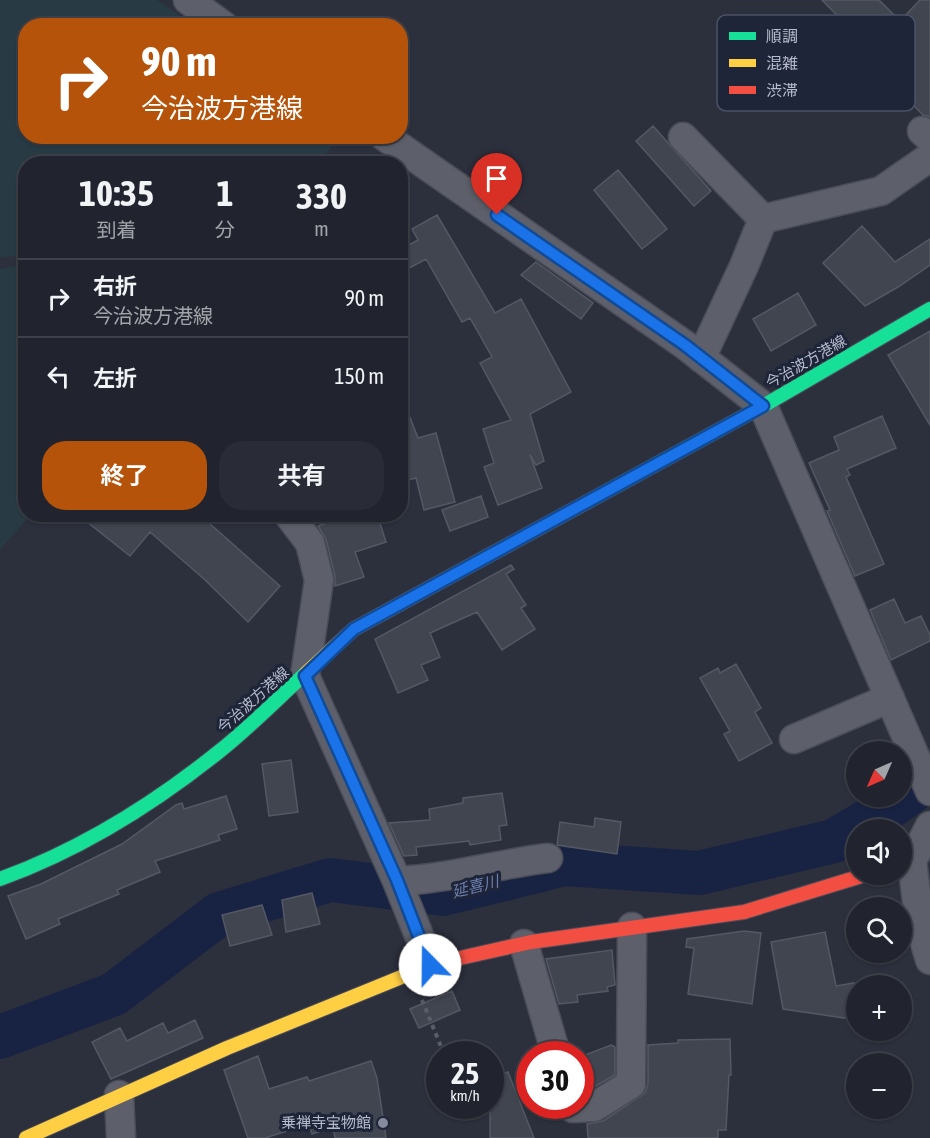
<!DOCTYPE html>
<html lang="ja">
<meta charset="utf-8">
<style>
body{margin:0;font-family:"Asap Condensed","Noto Sans JP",sans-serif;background:#292c36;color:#f1f3f6;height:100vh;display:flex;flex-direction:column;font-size:22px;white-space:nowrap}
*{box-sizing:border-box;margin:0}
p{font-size:20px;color:#a2a4aa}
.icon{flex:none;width:33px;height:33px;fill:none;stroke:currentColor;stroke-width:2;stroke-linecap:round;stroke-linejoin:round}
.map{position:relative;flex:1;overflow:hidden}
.drawer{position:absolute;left:18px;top:156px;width:390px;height:366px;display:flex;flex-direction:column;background:#21242e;border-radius:24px;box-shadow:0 2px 4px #0004,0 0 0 2px #3e414a}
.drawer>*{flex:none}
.top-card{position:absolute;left:18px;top:18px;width:390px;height:126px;border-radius:24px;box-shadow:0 2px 4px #0004,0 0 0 2px #3e414a;background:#b45309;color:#fff;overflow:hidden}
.needle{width:39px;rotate:225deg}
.tools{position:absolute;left:846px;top:741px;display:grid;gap:12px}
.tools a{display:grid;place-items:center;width:66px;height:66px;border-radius:50%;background:#21242e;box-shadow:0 2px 4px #0004,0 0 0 2px #3e414a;font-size:30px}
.speed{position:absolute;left:426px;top:1041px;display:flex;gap:12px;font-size:30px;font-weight:700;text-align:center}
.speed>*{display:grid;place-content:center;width:78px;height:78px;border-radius:50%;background:#21242e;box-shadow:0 2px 4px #0004,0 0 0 2px #3e414a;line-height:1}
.speed small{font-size:15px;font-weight:400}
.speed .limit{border:9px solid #d22;background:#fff;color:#111}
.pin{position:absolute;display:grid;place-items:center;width:51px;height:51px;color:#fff;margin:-62px -26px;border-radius:50% 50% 50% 0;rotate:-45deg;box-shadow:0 0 6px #0007}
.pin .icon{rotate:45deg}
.me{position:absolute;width:66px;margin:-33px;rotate:338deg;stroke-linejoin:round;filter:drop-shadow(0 0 4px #0008)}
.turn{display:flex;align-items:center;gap:21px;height:126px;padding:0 24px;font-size:27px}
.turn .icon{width:78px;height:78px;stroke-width:2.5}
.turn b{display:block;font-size:42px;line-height:51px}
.eta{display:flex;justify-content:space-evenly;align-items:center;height:102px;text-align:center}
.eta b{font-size:36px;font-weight:700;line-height:42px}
.action{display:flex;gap:12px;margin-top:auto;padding:12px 24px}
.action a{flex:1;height:69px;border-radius:24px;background:#b45309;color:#fff;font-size:24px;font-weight:700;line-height:69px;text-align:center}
.action a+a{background:#292c36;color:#f1f3f6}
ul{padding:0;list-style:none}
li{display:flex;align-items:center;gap:18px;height:78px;padding:0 24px;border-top:2px solid #3e414a}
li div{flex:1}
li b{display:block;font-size:22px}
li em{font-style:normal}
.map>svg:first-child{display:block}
.green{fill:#283b44}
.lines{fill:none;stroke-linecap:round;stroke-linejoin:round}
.river{stroke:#182343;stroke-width:44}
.building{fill:#414550;stroke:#545864;stroke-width:1.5}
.street-casing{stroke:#4a4d59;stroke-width:31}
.fast-casing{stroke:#4a4d59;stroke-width:16}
.slow-casing{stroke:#4a4d59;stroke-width:16}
.jam-casing{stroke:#4a4d59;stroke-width:16}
.path{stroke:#595e66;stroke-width:4;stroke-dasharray:4.5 4.5;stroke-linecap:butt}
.street{stroke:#5d606a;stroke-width:28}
.fast{stroke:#16e098;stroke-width:14}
.slow{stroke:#ffcf43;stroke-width:14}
.jam{stroke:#f24e42;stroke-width:14}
.route-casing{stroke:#114b97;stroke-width:15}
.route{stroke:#1a73e8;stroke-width:10}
.poi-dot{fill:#868b9b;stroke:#1e2539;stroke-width:2}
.labels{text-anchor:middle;stroke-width:6;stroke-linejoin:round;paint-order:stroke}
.street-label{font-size:15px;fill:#b7bccd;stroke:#1e2539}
.poi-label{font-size:15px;fill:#b7bccd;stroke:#1e2539;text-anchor:end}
.water-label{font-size:16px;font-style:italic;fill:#6d7fae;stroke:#1e2539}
.key{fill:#1e2539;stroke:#4c5265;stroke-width:1.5}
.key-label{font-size:16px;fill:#b7bccd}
</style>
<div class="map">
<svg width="930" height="1138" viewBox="0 0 930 1138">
<rect width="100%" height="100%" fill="#2c303d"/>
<!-- green -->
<path class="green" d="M0,0H157L194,25L26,26V136L339,137L319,163L26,164L25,256L0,257Z
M25,265L26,514L30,515L0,550V269Z"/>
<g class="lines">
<!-- river -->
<path class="river" d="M0,1037L114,994L219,914L330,880L443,894L565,864L699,873L834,841L886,810L930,778"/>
</g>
<!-- building -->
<path class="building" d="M822,0H879L900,21L920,0H930V117L923,115L881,71L887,66Z
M653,126L711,191L694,206L636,141Z
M618,170L667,229L642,249L594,190Z
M437,215L495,313L521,299L571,392L530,414L544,461L536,465L530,455L542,488L498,505L484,467L494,463L483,429L511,420L480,363L492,357L470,318L462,322L426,259L400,273V250L418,240L412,229Z
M862,226L895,262L930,239V265L898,287L865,306L823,263Z
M536,262L593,303L581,319L521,275Z
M798,293L816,325L771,351L753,319Z
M930,331V425L888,355Z
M402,397L418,438L436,433L455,502L424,510L416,478L400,482V398Z
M882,416L896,448L847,469L850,475L846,477L884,564L855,576L827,511L830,510L809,463L839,450L834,437Z
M481,496L488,517L450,531L442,510Z
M77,514H199L280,586L248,622L204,579L150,532L130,556Z
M348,516L379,520L386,542L355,552L364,577L335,586V576L326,539L318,526Z
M511,565L514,569L506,574L526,605L521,608L535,629L502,650L477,612L430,633L440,657L421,665L428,680L398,693L375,639Z
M894,599L905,623L921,616L930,635V641L891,660L870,610Z
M736,664L761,708L755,712L772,743L739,761L724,734L730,731L700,678L718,668L720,673Z
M291,760L298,812L269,816L262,764Z
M502,793L507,825L499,826L501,840L470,845L469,841L416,847L417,855L404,856L389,823L430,820L429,809L463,803V798Z
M226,796L237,829L218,835L220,840L155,861L160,872L117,890L119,894L58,919L60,924L26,939L8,896L41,884L122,844L176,805L182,803L184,809Z
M595,818L621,822L617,854L557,845L560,822L594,827Z
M312,893L320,924L286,932L282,900Z
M262,905L272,935L230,946L222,915Z
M744,931L761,933L752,1004L688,994L694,948L686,947L687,939Z
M825,932L836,986L854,983L856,1013L850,1014L851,1019L783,1009L771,942Z
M612,950L615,985L607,987L608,991L577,995L578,1002L559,1004L546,959Z
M452,991L460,1010L419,1028L410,1009Z
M195,1020L203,1038L111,1079L92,1042L120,1028L127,1041L163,1023L168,1033Z
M730,1039L731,1075H729L726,1130H718V1138H588L587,1124L603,1121L645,1093L648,1084V1045L678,1043V1040Z
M611,1045L615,1047V1075L587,1091L580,1075V1057Z
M258,1056L269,1089L307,1077L309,1081L371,1061L377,1078L386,1138H335L333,1127L312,1134L309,1124L265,1138H248L224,1070Z
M508,1072L534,1138H490V1078Z"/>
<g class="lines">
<!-- street casing -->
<g class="street-casing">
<path id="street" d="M188,0L224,26
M922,131L930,138
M384,136L685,345L763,406L930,791
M683,137L763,219
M701,358L744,266L763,219L881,191L930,157
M288,514L310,543L319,580L305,676L397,881L431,965
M794,739L890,698
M930,826L912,861L920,926L930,960
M397,881C448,879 497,864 548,858
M524,944L556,1054
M119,1095L121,1138
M572,1106L573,1108L594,1107L631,1084L632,927"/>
</g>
<!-- fast casing -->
<g class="fast-casing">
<path id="fast" d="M587,502L763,406L930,309
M0,879C80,850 154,804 221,750C251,726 278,698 306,673"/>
</g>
<!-- slow casing -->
<g class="slow-casing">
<path id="slow" d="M306,673L354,629L587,502
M26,1138L227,1048L431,965L451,960"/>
</g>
<!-- jam casing -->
<g class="jam-casing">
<path id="jam" d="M451,960L531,942L744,912L868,874"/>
</g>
<!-- path -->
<path class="path" d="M422,1000L444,1054"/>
<!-- street -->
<use href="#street" class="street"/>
<!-- fast -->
<use href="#fast" class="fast"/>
<!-- slow -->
<use href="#slow" class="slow"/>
<!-- jam -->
<use href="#jam" class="jam"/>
</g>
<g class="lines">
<!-- route casing -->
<g class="route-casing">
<path id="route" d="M430,965L397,880L305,676L354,629L763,406L685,345L497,215"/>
</g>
<!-- route -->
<use href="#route" class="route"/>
</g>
<!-- markers -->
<circle class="poi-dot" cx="383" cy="1123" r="6"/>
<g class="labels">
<!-- street labels -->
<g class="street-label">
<text transform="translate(806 362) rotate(-30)" y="5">今治波方港線</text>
<text transform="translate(253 700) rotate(-42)" y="5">今治波方港線</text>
</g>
<!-- poi labels -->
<g class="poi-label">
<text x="371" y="1128">乗禅寺宝物館</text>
</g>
<!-- water labels -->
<g class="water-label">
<text transform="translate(475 886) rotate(-14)" y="6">延喜川</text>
</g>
</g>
<!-- legend -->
<rect x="717" y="15" width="198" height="96" rx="9" class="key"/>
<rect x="729" y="32" width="27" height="8" fill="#16e098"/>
<rect x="729" y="59" width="27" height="8" fill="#ffcf43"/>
<rect x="729" y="86" width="27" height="8" fill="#f24e42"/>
<g class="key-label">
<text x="766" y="42">順調</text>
<text x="766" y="69">混雑</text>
<text x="766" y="96">渋滞</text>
</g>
</svg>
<div class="tools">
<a><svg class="needle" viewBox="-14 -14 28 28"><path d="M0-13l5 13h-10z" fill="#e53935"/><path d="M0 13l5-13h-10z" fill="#a2a4aa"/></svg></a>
<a><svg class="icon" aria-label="sound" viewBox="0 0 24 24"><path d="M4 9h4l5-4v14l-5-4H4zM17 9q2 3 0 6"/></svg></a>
<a><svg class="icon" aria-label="search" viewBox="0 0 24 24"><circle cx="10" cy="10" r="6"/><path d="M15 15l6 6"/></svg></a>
<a>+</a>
<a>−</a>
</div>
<div class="speed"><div>25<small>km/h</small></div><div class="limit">30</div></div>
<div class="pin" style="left:497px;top:215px;background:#d93025"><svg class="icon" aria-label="arrive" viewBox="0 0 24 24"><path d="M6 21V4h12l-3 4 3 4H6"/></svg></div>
<svg class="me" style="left:430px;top:965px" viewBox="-20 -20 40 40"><circle r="19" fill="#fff"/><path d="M0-13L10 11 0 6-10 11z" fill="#1a73e8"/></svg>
<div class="top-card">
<div class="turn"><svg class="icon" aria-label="right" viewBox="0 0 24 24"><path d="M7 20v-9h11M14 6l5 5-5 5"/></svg><div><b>90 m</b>今治波方港線</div></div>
</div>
<section class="drawer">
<div class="eta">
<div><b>10:35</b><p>到着</p></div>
<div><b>1</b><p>分</p></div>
<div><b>330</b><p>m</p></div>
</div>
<ul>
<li><svg class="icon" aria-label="right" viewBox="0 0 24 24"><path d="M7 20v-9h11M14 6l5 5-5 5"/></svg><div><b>右折</b><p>今治波方港線</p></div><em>90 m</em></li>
<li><svg class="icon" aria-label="left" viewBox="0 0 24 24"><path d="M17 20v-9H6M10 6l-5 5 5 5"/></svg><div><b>左折</b></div><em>150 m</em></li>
</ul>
<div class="action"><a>終了</a><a>共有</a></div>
</section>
</div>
